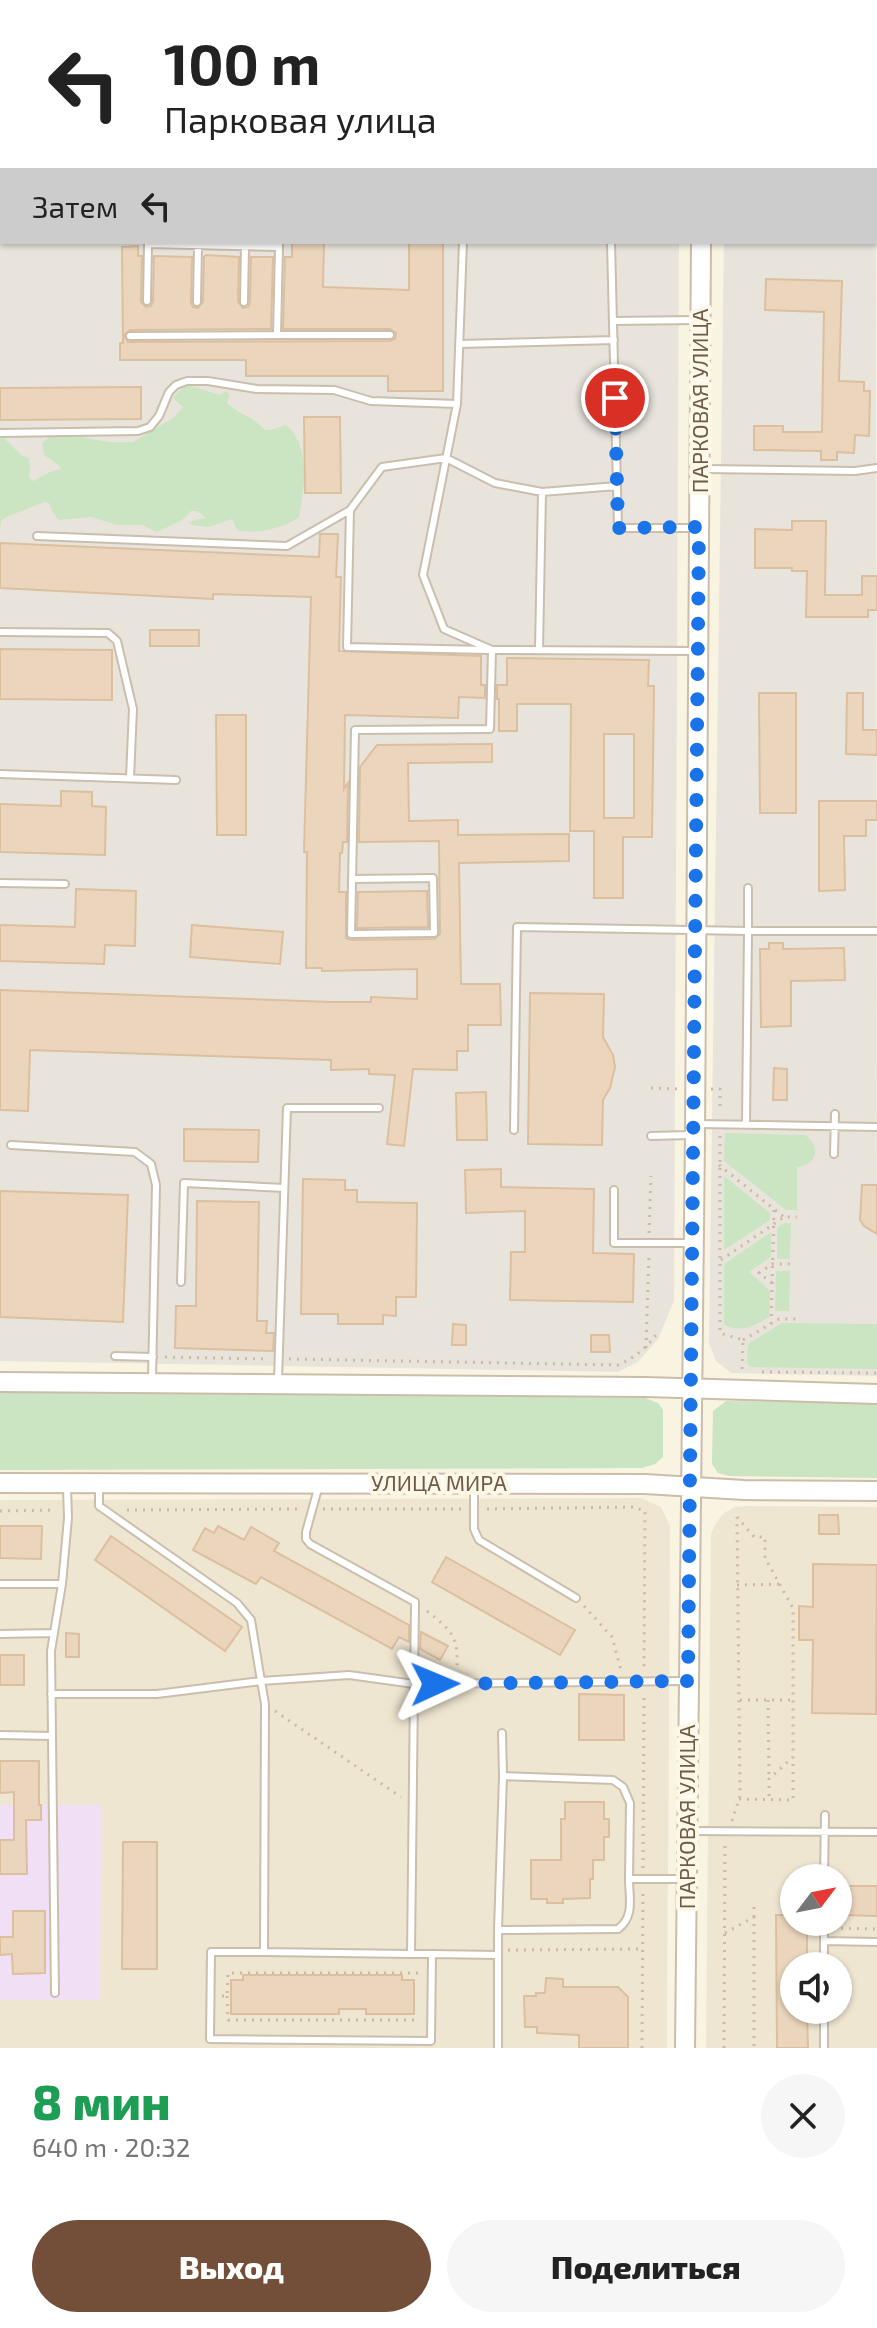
<!DOCTYPE html>
<html lang="ru">
<meta charset="utf-8">
<style>
body{margin:0;font-family:"Exo 2",sans-serif;background:#f6f6f6;color:#222;height:100vh;display:flex;flex-direction:column;font-size:30px;white-space:nowrap}
*{box-sizing:border-box;margin:0}
p{font-size:26px;color:#767676}
.icon{flex:none;width:44px;height:44px;fill:none;stroke:currentColor;stroke-width:2;stroke-linecap:round;stroke-linejoin:round}
.map{position:relative;height:2048px;overflow:hidden}
.sheet{display:flex;flex-direction:column;background:#fff;flex:1}
.sheet>*{flex:none}
.hud{position:absolute;left:0px;top:0px;width:878px;height:244px;box-shadow:0 2px 6px #0004;background:#fff;color:#222;overflow:hidden}
.needle{width:52px;rotate:58deg}
.controls{position:absolute;left:780px;top:1864px;display:grid;gap:16px}
.controls a{display:grid;place-items:center;width:72px;height:72px;border-radius:50%;background:#fff;box-shadow:0 2px 6px #0004;font-size:40px}
.pin{position:absolute;display:grid;place-items:center;width:68px;height:68px;color:#fff;margin:-34px;border:4px solid #fff;border-radius:50%;box-shadow:0 2px 8px #0007}
.me{position:absolute;width:88px;margin:-44px;rotate:89deg;stroke-linejoin:round;filter:drop-shadow(0 0 6px #0008)}
.turn{display:flex;align-items:center;gap:28px;height:168px;padding:0 32px;font-size:36px}
.turn .icon{width:104px;height:104px;stroke-width:2.5}
.turn b{display:block;font-size:56px;line-height:68px}
.then{display:flex;align-items:center;height:76px;padding:0 32px;background:#0003;gap:16px;font-size:30px}
.round{display:grid;place-items:center;flex:none;width:84px;height:84px;border-radius:42px;background:#f6f6f6}
.summary{display:flex;align-items:center;justify-content:space-between;height:136px;padding:0 32px}
h1{font-size:48px;font-weight:800;line-height:60px;color:#1e9e55}
.primary-button{display:flex;gap:16px;margin-top:auto;padding:16px 32px}
.primary-button a{flex:1;height:92px;border-radius:48px;background:#734e38;color:#fff;font-size:32px;font-weight:800;line-height:92px;text-align:center}
.primary-button a+a{background:#f6f6f6;color:#222}
.map>svg:first-child{display:block}
.residential{fill:#efe6d1;fill-rule:evenodd}
.industrial{fill:#e8e4dc}
.education{fill:#f0dff5}
.green{fill:#cbe4c2}
.building{fill:#ebd6bd;stroke:#dcbf9f;stroke-width:2;fill-rule:evenodd}
.lines{fill:none;stroke-linecap:round;stroke-linejoin:round}
.lane-casing{stroke:#cabead;stroke-width:10}
.street-casing{stroke:#cabead;stroke-width:16}
.secondary-casing{stroke:#cbbda9;stroke-width:22}
.path{stroke:#cfb9a0;stroke-width:3;stroke-dasharray:2 6;stroke-linecap:butt}
.lane{stroke:#fff;stroke-width:6}
.street{stroke:#fff;stroke-width:12}
.secondary{stroke:#fff;stroke-width:18}
.route{stroke:#1a73e8;stroke-width:14;stroke-dasharray:0 25.2}
.labels{text-anchor:middle;stroke-width:8;stroke-linejoin:round;paint-order:stroke}
.street-label{font-size:22px;fill:#6d5c4b;stroke:#fcf7e7}
</style>
<div class="map">
<svg width="877" height="2048" viewBox="0 0 877 2048">
<rect width="100%" height="100%" fill="#f9f3e2"/>
<!-- residential -->
<path class="residential" d="M641,1498L661,1507L670,1526L667,2048H0V1500Z
M747,1506L877,1507V2048H706L711,1534L716,1523L724,1513L735,1507ZM794,1878H838V1922H794ZM794,1966H838V2010H794Z"/>
<!-- industrial -->
<path class="industrial" d="M0,0H680V2H2V37H0Z
M0,84H2V242H679L674,1301L658,1339L638,1362L618,1372L0,1361Z
M876,92L877,1376L731,1373L716,1361L709,1343L724,242H876Z"/>
<!-- education -->
<path class="education" d="M0,1805H101L100,2000H0Z"/>
<!-- green -->
<path class="green" d="M188,385L219,395L226,391L230,395L227,403C239,415 253,416 265,430H271L286,425C311,445 304,490 299,517C284,528 255,535 237,530L232,519L209,527L191,525L189,523L194,520L206,518L197,511H191L182,520L157,532L142,525H117L91,517L59,520L53,513L49,503L45,502L6,517L1,521L0,531V438H4L22,456L29,458L30,467L29,478L33,481L52,471L61,469L60,466L44,455L42,443L51,436H75L109,442H133L173,418L183,407L173,398L181,389Z
M725,1133L805,1135C822,1147 817,1165 797,1167V1210H786L724,1161Z
M724,1176L770,1213V1220L724,1250Z
M784,1223H791L790,1259H777V1228Z
M771,1232V1257L749,1272L770,1291L769,1317C754,1326 742,1333 724,1325V1264Z
M776,1271H790L789,1311H775Z
M782,1323L877,1324V1369L750,1367L747,1363L748,1344Z
M0,1391L645,1398L658,1403L663,1410V1457L655,1464L642,1468L0,1470Z
M726,1401L877,1403V1478L729,1476L718,1473L712,1464L713,1411Z"/>
<!-- building -->
<path class="building" d="M292,242H324L323,287L409,290V242H443V391H388V376H246V360H120V343H123L122,247L138,246V256H142L141,302L146,307L151,306L153,301L154,256L192,257L191,303L193,307L198,308L203,302L204,257L206,255L239,257L238,302L243,308L248,307L250,302L251,257H273L271,329L130,330L124,335L128,342L390,341L395,339L396,333L390,329H283L285,257H292Z
M766,279L842,281L839,381L864,382V391H870L869,436L855,435L854,453L837,452V460H821V451L754,450V426H783V432H822L824,312L765,310Z
M141,387V419L0,420V388Z
M304,417H340L341,493H305Z
M792,521H826L825,595H862V576H877V610H868V617H806L807,571H792V568H755V529L792,530Z
M320,534H338L336,577H341L339,651L481,656V685H485V698L459,697L458,718L345,715L344,789L348,783L347,842H343L342,853H340L339,892H346V938L351,940L434,939L440,934L439,841L359,842L360,767L377,745L492,744V762L408,763L409,821L458,820V835L569,834V861L459,863L461,984H500L501,1025H468V1051H457V1070L413,1069L404,1146L387,1144L395,1075L369,1074V1069L331,1070V1060L30,1050L28,1111L0,1110V990L331,1002H371V997L417,999V969L322,971V968H306L307,852H304L311,597L213,594V599L0,588V543L319,557Z
M150,630H199V646H150Z
M0,649L112,650V700L0,699Z
M507,658L649,660L648,686H654L652,837H623V898H594V831H570L571,704H517V731H499V699H497V685H507ZM604,734H634V818H604Z
M759,693H796V813H760Z
M847,693H863V730H877V755L846,754Z
M216,715H246V835H217Z
M61,791L92,792V806L106,807L105,855L0,852V804L61,806Z
M819,801H877V820H866V836H844L845,890L819,891Z
M76,889L136,891L135,946L105,945L104,964L0,961V925L75,927Z
M427,891L428,927L357,928L358,892Z
M192,925L283,932L280,964L190,957Z
M769,943H783V949L844,948L845,980L791,981V1026L761,1027L760,949H769Z
M530,993L604,994L603,1037L613,1055L615,1067L610,1088L603,1100L602,1145L528,1144Z
M774,1068L787,1069V1100H773Z
M486,1092L487,1140H457L456,1093Z
M184,1129L259,1130L258,1162L184,1161Z
M501,1169V1187L594,1189L593,1253L634,1254L633,1302L510,1300L511,1252H525V1211L466,1213L465,1170Z
M303,1179L345,1180V1190H357V1202L417,1203L416,1297H396V1316L383,1315V1324H338V1314H301Z
M862,1185H877V1234L864,1226L860,1220Z
M0,1191L128,1195L123,1322L0,1317Z
M197,1201L259,1202L257,1321H267L266,1333H274L273,1351L175,1348L176,1306H196Z
M453,1324L466,1325V1345H452Z
M591,1335H609L610,1352H591Z
M819,1515H838L839,1534H819Z
M0,1526H42L41,1559L0,1558Z
M218,1526L244,1540L251,1527L279,1543L274,1551L409,1625V1642L399,1637L392,1649L261,1577L256,1584L193,1550L205,1528L214,1533Z
M111,1536L242,1627L225,1651L95,1560Z
M446,1557L575,1630L560,1655L432,1582Z
M813,1564L877,1565L876,1714L812,1713L813,1640H799V1606L813,1607Z
M421,1632L448,1646L440,1660L420,1649Z
M66,1633L79,1634V1657H66Z
M0,1655H24V1685H0Z
M579,1694L624,1695V1740H579Z
M0,1761H39V1805H41V1820H26L27,1874H0V1840H14V1792L0,1793Z
M565,1802H604V1819H609V1837H604V1860H593V1879H590V1898L563,1899V1903H547V1899H531V1860H561V1819H565Z
M123,1842H157V1969H122Z
M842,1886H877V1916L841,1915Z
M13,1911H45V1973L13,1974L12,1954L0,1955V1937H13Z
M776,1915H794V1922H807V1966H794V2010H807L808,2048H777Z
M243,1975H402V1980H414V2014H366V2009H339V2014H231V1980H243Z
M546,1978L563,1979V1987H618L628,1997V2048H579V2035L537,2033V2027H525L524,1996H536V1993H545Z"/>
<g class="lines">
<!-- lane casing -->
<g class="lane-casing">
<path id="lane" d="M63,2V0
M228,2V0
M0,188H2
M463,242L457,404L423,575L444,629L492,650
M611,242L618,528H697
M147,301L148,244L279,247V242
M197,302L198,245
M244,302L245,246
M613,321L697,320
M277,335H390
M130,336L277,335L279,247
M459,344L614,340
M0,433L138,431L150,427L159,416L169,392L176,385L187,381H208L257,389L334,390L371,401L457,404
M703,469L855,471L877,468
M350,510L347,647L488,650
M37,536L287,546L350,510L382,467L446,458L495,483L542,492
M0,632L108,633L117,641L133,709L130,778
M539,650L542,492L617,486
M0,774L176,780
M352,879L433,878L434,933L351,934L355,730L490,729L492,650L695,651
M0,883L65,884
M748,888V931H877
M698,1124L877,1127
M514,1130L517,927L748,931L746,1125
M651,1136L691,1135
M11,1145L135,1152L151,1164L156,1185L152,1379
M834,1154L835,1114
M614,1190V1243H693
M181,1282L184,1183L284,1188
M115,1356L153,1357
M278,1380L287,1108H379
M99,1486V1506L237,1603L251,1620L261,1681L349,1675L414,1684L686,1681
M474,1487V1529L479,1540L576,1598
M0,1584H62L51,1651L52,1736L0,1735
M62,1584L68,1518L67,1487
M0,1634L54,1633
M51,1694H157L261,1681L265,1704L264,1952L411,1954L415,1602L310,1544L306,1539V1532L319,1485
M52,1736L55,1993
M503,1776L613,1780L623,1787L630,1803L629,1879
M691,1831L877,1832
M824,1878L825,1815
M498,1930L503,1776L502,1733
M824,1941L877,1942
M264,1952H211L210,2039L431,2041L432,1954H411
M432,1954L497,1955
M824,1966V1922
M498,2048V1930L618,1929C635,1916 629,1898 629,1879H685
M824,2048V2010"/>
</g>
<!-- street casing -->
<g class="street-casing">
<path id="street" d="M0,61H2
M876,67H877"/>
</g>
<!-- secondary casing -->
<g class="secondary-casing">
<path id="secondary" d="M702,2V0
M0,1382L645,1387L877,1394
M0,1483L645,1484L744,1490L877,1491
M685,2048L695,1135L701,242"/>
</g>
<!-- path -->
<path class="path" d="M0,82H2
M651,1088L679,1089
M711,1089H720V1112
M720,1136V1333L743,1340L742,1371
M719,1165L784,1217
M649,1233L651,1176
M721,1260L784,1217H797
M772,1283L759,1273L772,1264H796
M771,1324L774,1209
M743,1340L779,1319H796
M646,1348L649,1252
M165,1357L269,1359
M289,1359L618,1365C637,1357 647,1347 659,1331
M762,1372L877,1373
M323,1509H463
M487,1509L633,1507L645,1511L644,1672
M127,1510L299,1509
M0,1511L55,1510
M737,1517L754,1537H765V1558L793,1608V1757L769,1779V1800
M737,1585L780,1584
M584,1606L612,1637L621,1670
M427,1611C454,1633 458,1636 457,1671
M740,1700H793
M768,1700L769,1779
M275,1711L401,1797
M739,1799L793,1800V1757
M732,1821L740,1796L737,1517
M643,1868L644,1692
M754,1917V1907
M833,1928L877,1929
M725,1933L754,1917V2048
M508,1950L643,1949
M222,1996H227L228,1973H420
M227,1996L228,2020H419
M642,2048L643,1888
M724,2048L725,1844"/>
<!-- lane -->
<use href="#lane" class="lane"/>
<!-- street -->
<use href="#street" class="street"/>
<!-- secondary -->
<use href="#secondary" class="secondary"/>
</g>
<g class="lines">
<!-- route -->
<path class="route" d="M435,1684L688,1681L699,527L618,528L615,398"/>
</g>
<g class="labels">
<!-- street labels -->
<g class="street-label">
<text transform="translate(700 401) rotate(-90)" y="8">ПАРКОВАЯ УЛИЦА</text>
<text x="439" y="1491">УЛИЦА МИРА</text>
<text transform="translate(687 1817) rotate(-90)" y="8">ПАРКОВАЯ УЛИЦА</text>
</g>
</g>
</svg>
<div class="controls">
<a><svg class="needle" viewBox="-14 -14 28 28"><path d="M0-13l5 13h-10z" fill="#e53935"/><path d="M0 13l5-13h-10z" fill="#767676"/></svg></a>
<a><svg class="icon" aria-label="sound" viewBox="0 0 24 24"><path d="M4 9h4l5-4v14l-5-4H4zM17 9q2 3 0 6"/></svg></a>
</div>
<div class="pin" style="left:615px;top:398px;background:#d93025"><svg class="icon" aria-label="arrive" viewBox="0 0 24 24"><path d="M6 21V4h12l-3 4 3 4H6"/></svg></div>
<svg class="me" style="left:435px;top:1684px" viewBox="-20 -20 40 40"><path d="M0-17L14 15 0 8-14 15z" fill="#1a73e8" stroke="#fff" stroke-width="4"/></svg>
<div class="hud">
<div class="turn"><svg class="icon" aria-label="left" viewBox="0 0 24 24"><path d="M17 20v-9H6M10 6l-5 5 5 5"/></svg><div><b>100 m</b>Парковая улица</div></div>
<div class="then">Затем<svg class="icon" aria-label="left" viewBox="0 0 24 24"><path d="M17 20v-9H6M10 6l-5 5 5 5"/></svg></div>
</div>
</div>
<section class="sheet">
<div class="summary"><div><h1>8 мин</h1><p>640 m · 20:32</p></div><a class="round"><svg class="icon" aria-label="close" viewBox="0 0 24 24"><path d="M6 6l12 12M18 6L6 18"/></svg></a></div>
<div class="primary-button"><a>Выход</a><a>Поделиться</a></div>
</section>
